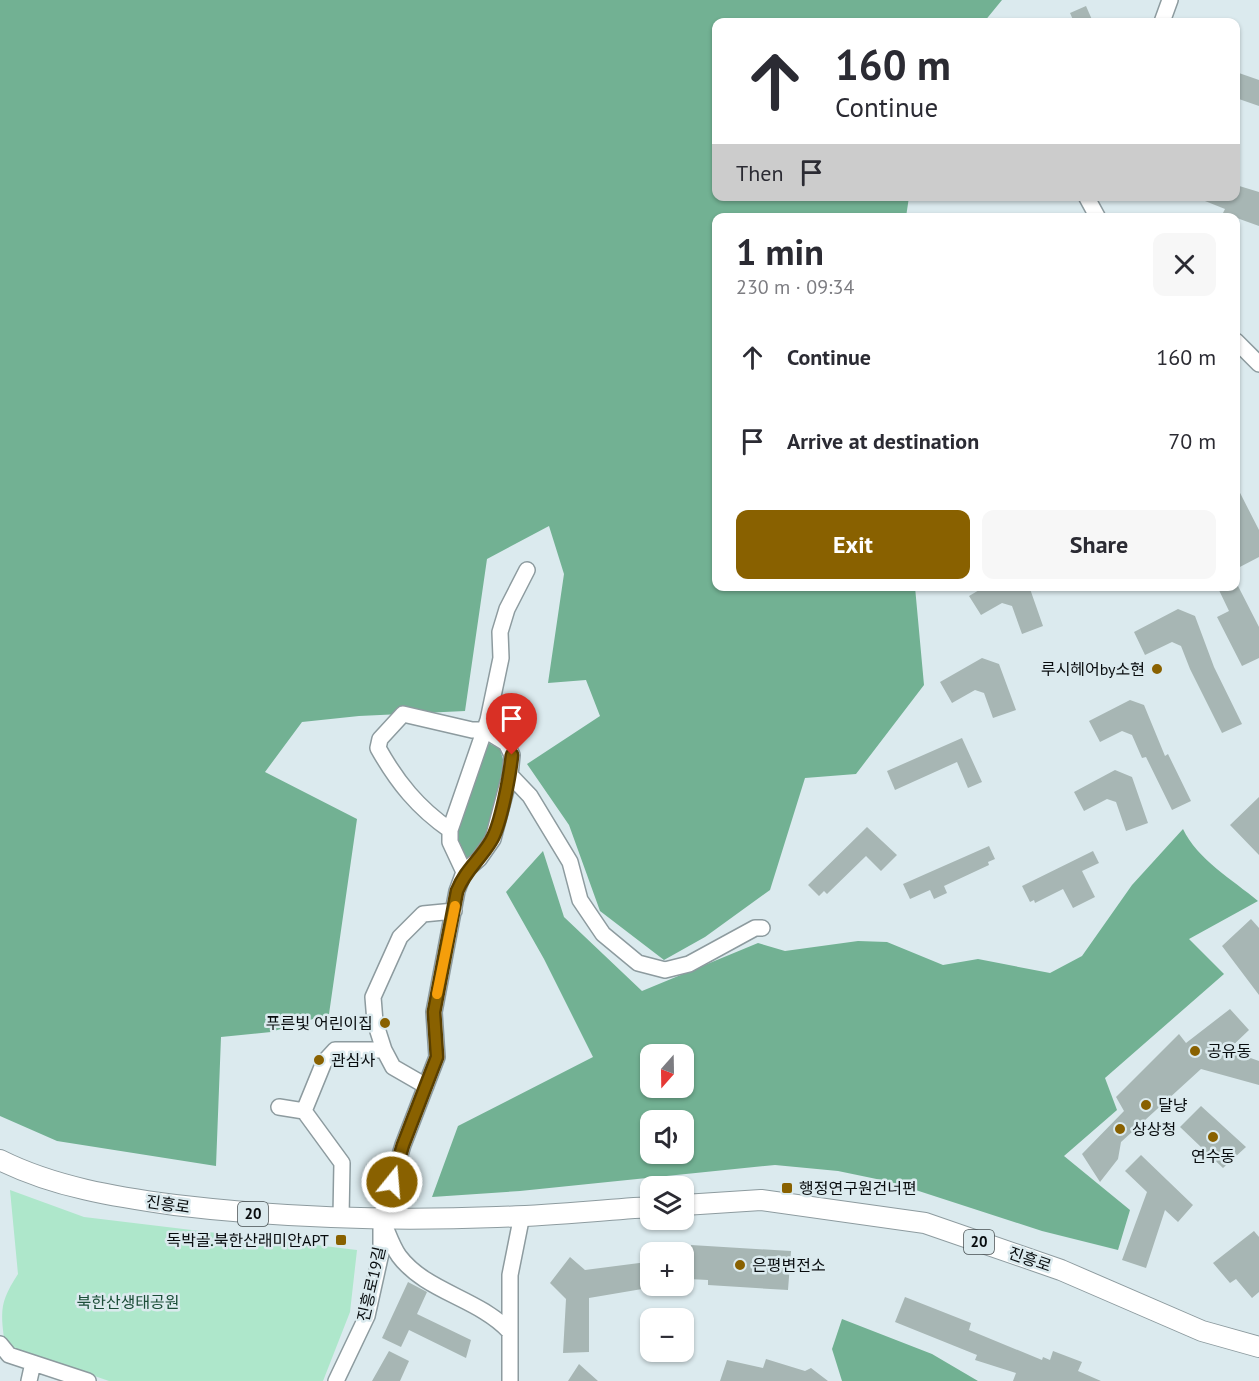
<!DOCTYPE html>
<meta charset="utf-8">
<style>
body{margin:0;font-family:"PT Sans","Noto Sans KR",sans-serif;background:#f7f7f7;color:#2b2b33;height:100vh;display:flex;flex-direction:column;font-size:22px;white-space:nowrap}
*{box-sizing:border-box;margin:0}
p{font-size:20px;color:#7c7c81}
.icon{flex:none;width:33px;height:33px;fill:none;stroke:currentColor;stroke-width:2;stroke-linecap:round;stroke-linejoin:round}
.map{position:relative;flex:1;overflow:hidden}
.sheet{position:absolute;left:712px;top:213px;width:528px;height:378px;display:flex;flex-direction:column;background:#fff;border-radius:12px;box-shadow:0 2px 4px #0004}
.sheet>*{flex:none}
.top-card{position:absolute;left:712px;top:18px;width:528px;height:183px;border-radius:12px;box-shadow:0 2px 4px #0004;background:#fff;color:#2b2b33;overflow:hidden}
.needle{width:39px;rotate:200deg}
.controls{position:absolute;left:640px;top:1044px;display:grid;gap:12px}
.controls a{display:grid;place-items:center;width:54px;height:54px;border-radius:12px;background:#fff;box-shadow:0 2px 4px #0004;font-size:30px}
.pin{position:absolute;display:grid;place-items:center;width:51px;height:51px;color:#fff;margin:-62px -26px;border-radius:50% 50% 50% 0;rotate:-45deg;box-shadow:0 0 6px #0007}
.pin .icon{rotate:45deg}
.me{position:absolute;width:66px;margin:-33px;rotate:17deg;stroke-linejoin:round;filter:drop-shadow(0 0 4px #0008)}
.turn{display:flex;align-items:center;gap:21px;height:126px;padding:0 24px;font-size:27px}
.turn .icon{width:78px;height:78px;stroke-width:2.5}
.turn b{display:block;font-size:42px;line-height:51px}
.then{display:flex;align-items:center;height:57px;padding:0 24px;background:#0003;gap:12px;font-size:22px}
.round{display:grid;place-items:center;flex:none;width:63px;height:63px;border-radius:12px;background:#f7f7f7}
.overview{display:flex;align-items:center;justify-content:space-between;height:102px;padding:0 24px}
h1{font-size:36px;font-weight:600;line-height:45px}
.button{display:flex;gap:12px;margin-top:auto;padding:12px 24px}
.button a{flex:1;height:69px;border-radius:12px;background:#896100;color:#fff;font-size:24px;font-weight:600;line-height:69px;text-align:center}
.button a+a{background:#f7f7f7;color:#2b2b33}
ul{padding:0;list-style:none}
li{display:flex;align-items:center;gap:18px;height:84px;padding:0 24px}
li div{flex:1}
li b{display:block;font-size:22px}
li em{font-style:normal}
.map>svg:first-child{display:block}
.green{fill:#aee7cb}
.forest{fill:#72b193;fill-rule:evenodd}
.building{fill:#a7b6b4}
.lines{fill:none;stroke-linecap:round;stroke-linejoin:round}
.minor-casing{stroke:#8d9b9f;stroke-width:18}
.major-casing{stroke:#8d9b9f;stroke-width:22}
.minor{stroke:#fff;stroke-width:15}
.major{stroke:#fff;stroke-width:20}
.route-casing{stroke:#593f00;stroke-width:15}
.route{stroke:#896100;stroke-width:10}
.slow{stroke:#f59e0b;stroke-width:10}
.poi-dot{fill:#896100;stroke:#dbeaee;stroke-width:2}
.labels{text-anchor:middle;stroke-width:5;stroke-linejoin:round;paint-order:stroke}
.shield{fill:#dbeaee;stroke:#474f51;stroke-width:1.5}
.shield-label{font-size:15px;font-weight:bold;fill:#080c0e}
.poi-label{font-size:16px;fill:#080c0e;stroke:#dbeaee;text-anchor:start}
.street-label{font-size:16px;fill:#080c0e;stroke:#dbeaee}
.park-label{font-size:16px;fill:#1c4e39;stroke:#dbeaee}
</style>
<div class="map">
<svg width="1259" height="1381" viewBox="0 0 1259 1381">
<rect width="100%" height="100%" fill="#dbeaee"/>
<!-- green -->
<path class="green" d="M10,1190L84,1217L357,1250L350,1312L323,1381H109L5,1345C0,1310 0,1302 18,1274Z"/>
<!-- forest -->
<path class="forest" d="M0,0H1002L984,22H717V196L909,197L906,217L717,218V586L915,587L924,685L856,774L805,778L770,890L705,937L664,960L600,911L569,825L527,764L600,716L586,680L548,683L564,574L549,526L487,559L465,711L359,716L302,722L265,772L357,819L329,1014L271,1032L221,1037L216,1166L57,1141L0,1116Z
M485,741L500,749L504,763L487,844L468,864L457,853L454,830Z
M1183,829C1197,859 1233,880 1258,901L1189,939L1224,974L1105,1078L1117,1110L1064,1156L1130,1210L1118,1250L1042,1231L891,1182L838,1171L775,1165L520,1191L432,1197L458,1126L593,1057L544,959L506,892L543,851L564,917L642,991L758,943L785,951L858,941L887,942L943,965L978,959L1050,973L1082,956L1132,885ZM651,1054H684V1088H651ZM651,1120H684V1154H651Z
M842,1319L932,1354L978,1381H842L832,1349Z"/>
<!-- building -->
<path class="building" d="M1086,6L1093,22H1074L1070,13Z
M1236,72L1259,80V106L1236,98Z
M1236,185L1259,192V226L1223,213L1225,209L1195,197L1236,196Z
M1236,485L1259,530V557L1236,569Z
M986,586H1029L1043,626L1022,634L1012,606L1002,603L981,615L969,596Z
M1217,586H1238L1259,627V658L1242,666L1217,617L1229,611Z
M1178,609L1195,616L1214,667L1242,724L1222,733L1190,669L1181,646L1172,642L1145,655L1134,632Z
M982,658L999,664L1016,710L993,718L984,693L975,690L952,703L940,682Z
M1130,700L1144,705L1165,756L1168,754L1191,801L1172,810L1146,757L1142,758L1132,735L1122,731L1100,742L1089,721Z
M962,738L982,782L968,788L957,762L895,790L887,771Z
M1115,770L1132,777L1148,823L1126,831L1116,802L1107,799L1084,811L1074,792Z
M1259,797V855L1230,825Z
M867,827L897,855L881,871L866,856L827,894L824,891L819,896L808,885Z
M989,846L995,859L988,862L989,865L944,886L947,893L934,899L930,890L910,899L903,884Z
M1093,851L1099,863L1082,871L1095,897L1073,908L1063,889L1035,903L1034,900L1030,902L1022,886Z
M1251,919L1259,928V995L1222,946Z
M1230,1009L1249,1030L1228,1050L1259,1061V1085L1201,1069L1121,1142L1118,1159L1100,1182L1082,1154L1124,1111L1116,1097L1179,1034L1186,1043Z
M1201,1106L1246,1147L1223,1168L1180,1127Z
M1141,1155L1193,1205L1178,1222L1165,1210L1146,1268L1122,1260L1147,1192L1125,1171Z
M1254,1231L1259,1237V1292L1252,1298L1236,1279L1230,1283L1213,1263Z
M691,1245L791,1251L788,1290L708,1285V1280L689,1279Z
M570,1257L585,1270L647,1262L648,1288L589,1298V1352L563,1353L566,1299L550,1283Z
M408,1282L427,1292L417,1314L471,1340L466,1358L409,1330L401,1347L382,1338Z
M905,1297L971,1323L969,1330L1042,1360L1043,1357L1050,1360L1053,1351L1082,1362L1078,1371L1101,1381H1013L1016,1373L975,1360L977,1355L895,1322Z
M389,1351L409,1361L400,1381H372Z
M766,1359L805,1371L811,1368L828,1381H720L727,1360L763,1368Z
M579,1364L598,1381H568Z"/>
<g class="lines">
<!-- minor casing -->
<g class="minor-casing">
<path id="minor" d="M1162,22L1170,0
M1086,196L1098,218
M1236,341L1259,364
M510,775L530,796L570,862L580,900L603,934L638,963L665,970L689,964L755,928H762
M450,830L488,720L501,658L500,632L507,609L527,570
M426,1086L393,1067L384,1050L375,1022L373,997L400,937L423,914L454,911
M279,1107L304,1111L324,1062L335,1050H384
M304,1111L342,1163L341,1217
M383,1222C388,1233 392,1246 399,1256C426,1292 478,1298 509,1331
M0,1344L9,1355L88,1381
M29,1381L33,1363
M336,1381L367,1316L381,1253V1218L403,1145L437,1057L434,1012L457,891L464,872L479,859L493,839L510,775L512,755L506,743L485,730H472L403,714L380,739L378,748C397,782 418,808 450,830V842L464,872
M510,1381V1275L522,1215"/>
</g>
<!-- major casing -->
<g class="major-casing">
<path id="major" d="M0,1160C54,1187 116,1197 175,1205C282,1218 390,1221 497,1217C548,1216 600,1210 651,1207
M684,1205L761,1200L925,1223L1061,1270L1202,1331L1259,1347"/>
</g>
<!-- minor -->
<use href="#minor" class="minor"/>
<!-- major -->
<use href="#major" class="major"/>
</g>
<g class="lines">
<!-- route casing -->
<g class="route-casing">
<path id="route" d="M392,1182L403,1145L437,1057L434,1012L457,891C466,869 479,861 491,841C501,825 510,774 512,755"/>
</g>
<!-- route -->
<use href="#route" class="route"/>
<!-- slow -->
<path class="slow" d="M437,994L455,906"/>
</g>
<!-- markers -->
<g class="poi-dot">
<circle cx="1157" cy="669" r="6"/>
<circle cx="385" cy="1023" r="6"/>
<circle cx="1195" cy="1051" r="6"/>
<circle cx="319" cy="1060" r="6"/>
<circle cx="1146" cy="1105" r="6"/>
<circle cx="1120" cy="1129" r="6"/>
<circle cx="1213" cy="1137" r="6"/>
<rect x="781" y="1182" width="12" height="12" rx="3"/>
<rect x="335" y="1234" width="12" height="12" rx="3"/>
<circle cx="740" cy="1265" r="6"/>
</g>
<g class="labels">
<!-- shield labels -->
<g class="shield">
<rect x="238" y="1202" width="30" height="24" rx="4.5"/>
<rect x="964" y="1230" width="30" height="24" rx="4.5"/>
</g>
<g class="shield-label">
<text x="253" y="1219">20</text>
<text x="979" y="1247">20</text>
</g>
<!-- poi labels -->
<g class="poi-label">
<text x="1145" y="675" text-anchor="end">루시헤어by소현</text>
<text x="373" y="1029" text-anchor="end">푸른빛 어린이집</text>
<text x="1207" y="1057">공유동</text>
<text x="331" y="1066">관심사</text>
<text x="1158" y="1111">달냥</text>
<text x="1132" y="1135">상상청</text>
<text x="1213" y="1162" text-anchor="middle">연수동</text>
<text x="799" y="1194">행정연구원건너편</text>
<text x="329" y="1246" text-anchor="end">독박골.북한산래미안APT</text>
<text x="752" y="1271">은평변전소</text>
</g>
<!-- street labels -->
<g class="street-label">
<text transform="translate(168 1204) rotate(8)" y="6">진흥로</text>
<text transform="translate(1030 1259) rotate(19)" y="6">진흥로</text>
<text transform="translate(371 1284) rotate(-77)" y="6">진흥로19길</text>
</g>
<!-- park labels -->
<g class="park-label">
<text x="128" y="1308">북한산생태공원</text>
</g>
</g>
</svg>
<div class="controls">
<a><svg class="needle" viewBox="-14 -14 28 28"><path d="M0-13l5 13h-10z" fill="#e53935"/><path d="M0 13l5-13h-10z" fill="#7c7c81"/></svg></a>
<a><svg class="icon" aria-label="sound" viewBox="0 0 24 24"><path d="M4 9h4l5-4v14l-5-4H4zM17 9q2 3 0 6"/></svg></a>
<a><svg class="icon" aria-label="layers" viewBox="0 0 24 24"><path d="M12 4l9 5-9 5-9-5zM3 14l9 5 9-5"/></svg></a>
<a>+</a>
<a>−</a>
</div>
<div class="pin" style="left:512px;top:755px;background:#d93025"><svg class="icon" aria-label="arrive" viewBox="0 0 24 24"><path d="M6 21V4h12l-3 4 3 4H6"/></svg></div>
<svg class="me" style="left:392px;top:1182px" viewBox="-20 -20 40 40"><circle r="17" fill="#896100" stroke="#fff" stroke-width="3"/><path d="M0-11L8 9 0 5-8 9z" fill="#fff"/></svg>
<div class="top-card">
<div class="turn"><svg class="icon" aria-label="ahead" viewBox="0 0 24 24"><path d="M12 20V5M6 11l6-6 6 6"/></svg><div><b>160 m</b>Continue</div></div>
<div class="then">Then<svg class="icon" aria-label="arrive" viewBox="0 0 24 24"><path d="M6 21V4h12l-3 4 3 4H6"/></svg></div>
</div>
<section class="sheet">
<div class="overview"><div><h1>1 min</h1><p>230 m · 09:34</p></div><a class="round"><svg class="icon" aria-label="close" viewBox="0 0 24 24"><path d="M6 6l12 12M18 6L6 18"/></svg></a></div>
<ul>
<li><svg class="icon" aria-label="ahead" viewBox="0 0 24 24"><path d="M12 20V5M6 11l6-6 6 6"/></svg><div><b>Continue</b></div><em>160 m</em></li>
<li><svg class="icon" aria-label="arrive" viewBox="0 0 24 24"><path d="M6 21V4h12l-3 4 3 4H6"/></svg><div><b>Arrive at destination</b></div><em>70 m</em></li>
</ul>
<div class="button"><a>Exit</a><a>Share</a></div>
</section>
</div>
